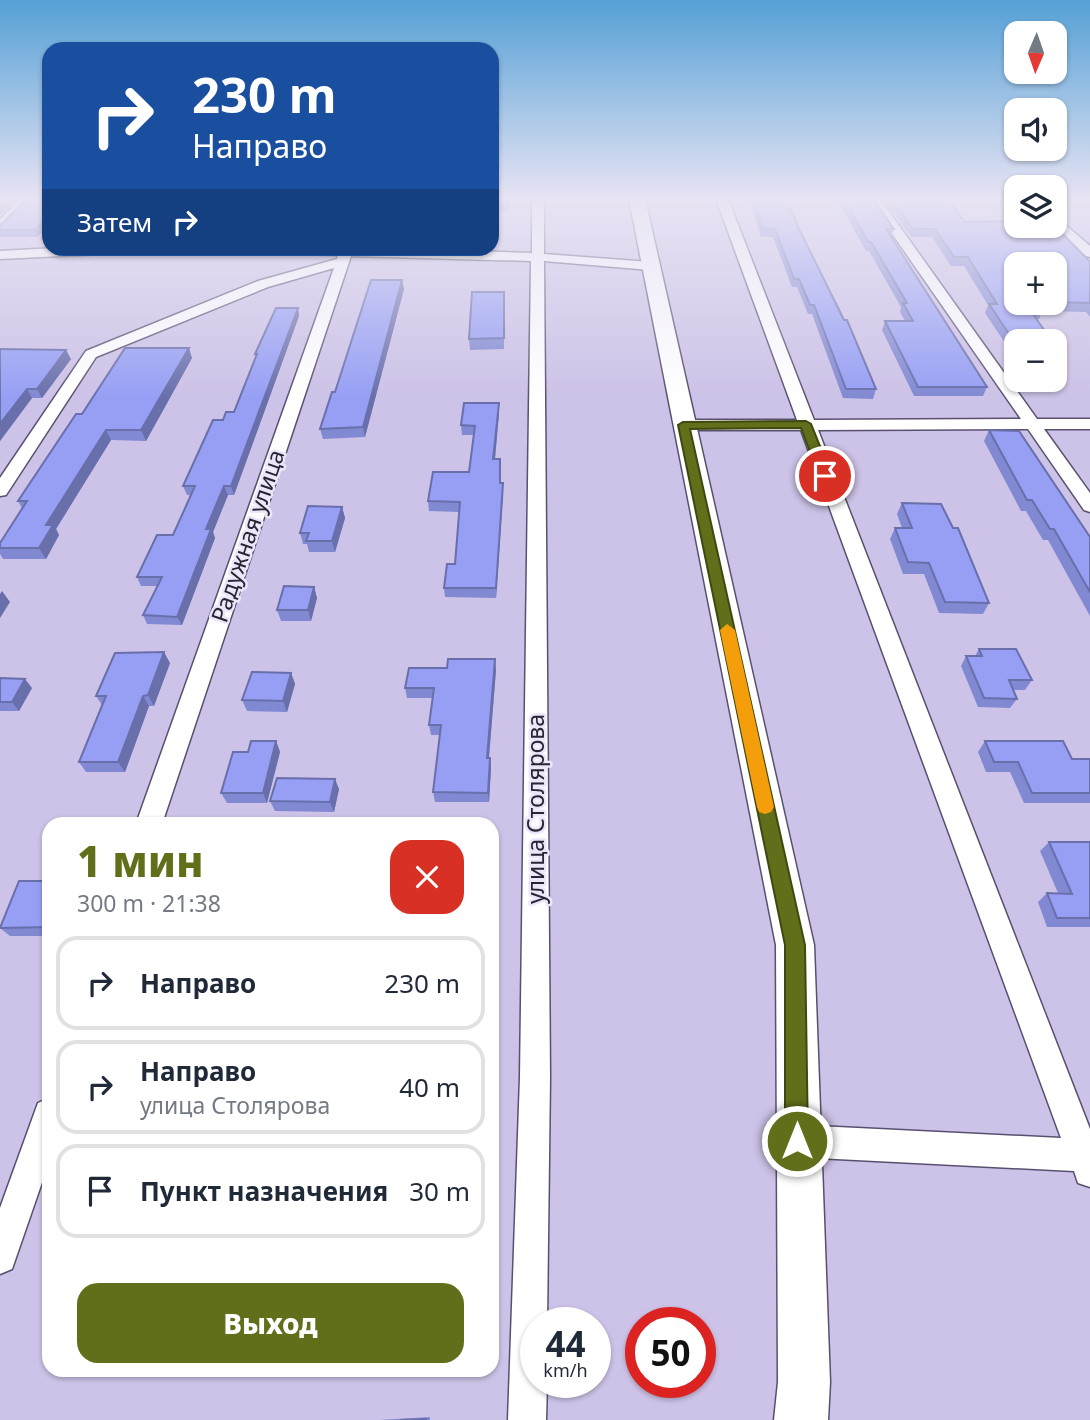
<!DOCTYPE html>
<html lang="ru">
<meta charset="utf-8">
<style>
body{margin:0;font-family:"Noto Sans",sans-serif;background:#f6f6f7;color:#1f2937;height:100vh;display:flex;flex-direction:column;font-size:26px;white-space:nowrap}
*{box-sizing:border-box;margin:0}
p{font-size:23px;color:#747a83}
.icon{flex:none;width:38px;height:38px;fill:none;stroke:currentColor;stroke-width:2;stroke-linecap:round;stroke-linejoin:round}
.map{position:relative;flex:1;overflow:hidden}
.details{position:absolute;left:42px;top:817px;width:457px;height:560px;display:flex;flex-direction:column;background:#fff;border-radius:21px;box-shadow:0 2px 5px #0004}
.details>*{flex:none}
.hud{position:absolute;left:42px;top:42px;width:457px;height:214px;border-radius:21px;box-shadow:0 2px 5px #0004;background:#1a4fa0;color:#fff;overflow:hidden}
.needle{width:46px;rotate:182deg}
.controls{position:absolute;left:1004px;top:21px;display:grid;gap:14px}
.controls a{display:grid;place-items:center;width:63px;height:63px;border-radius:14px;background:#fff;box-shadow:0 2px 5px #0004;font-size:35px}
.speed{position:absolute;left:520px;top:1307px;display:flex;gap:14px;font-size:35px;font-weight:700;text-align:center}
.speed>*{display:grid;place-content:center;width:91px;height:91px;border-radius:50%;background:#fff;box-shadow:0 2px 5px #0004;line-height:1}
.speed small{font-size:18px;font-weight:400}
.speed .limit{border:10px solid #d22;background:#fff;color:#111}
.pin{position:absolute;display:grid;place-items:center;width:60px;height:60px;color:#fff;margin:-30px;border:4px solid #fff;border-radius:50%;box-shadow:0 2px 7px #0007}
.me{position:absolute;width:77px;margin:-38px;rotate:0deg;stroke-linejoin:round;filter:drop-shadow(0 0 5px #0008)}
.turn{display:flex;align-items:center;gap:24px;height:147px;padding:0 35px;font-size:32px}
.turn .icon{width:91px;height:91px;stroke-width:2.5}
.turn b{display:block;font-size:49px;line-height:60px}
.then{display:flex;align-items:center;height:66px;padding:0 35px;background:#0003;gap:14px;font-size:26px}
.round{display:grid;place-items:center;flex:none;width:74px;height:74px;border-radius:21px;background:#f6f6f7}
.head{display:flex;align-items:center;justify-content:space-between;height:119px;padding:0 35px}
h1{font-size:42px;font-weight:800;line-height:52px;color:#626f1a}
.primary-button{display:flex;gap:14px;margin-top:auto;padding:14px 35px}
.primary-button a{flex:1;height:80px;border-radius:21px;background:#626f1a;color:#fff;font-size:28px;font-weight:800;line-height:80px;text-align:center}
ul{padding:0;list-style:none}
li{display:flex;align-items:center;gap:21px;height:94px;margin:0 14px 10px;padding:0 21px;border:4px solid #e0e1e3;border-radius:21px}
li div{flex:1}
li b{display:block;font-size:26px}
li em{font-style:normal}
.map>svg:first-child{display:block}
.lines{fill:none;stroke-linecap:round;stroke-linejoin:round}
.minor-casing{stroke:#595070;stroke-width:3}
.secondary-casing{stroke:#595070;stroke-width:3}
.minor{fill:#fff;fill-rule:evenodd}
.secondary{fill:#fff;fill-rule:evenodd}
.wall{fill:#8189d2}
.shaded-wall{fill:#696fab}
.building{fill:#969ff4;stroke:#696fab;stroke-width:2}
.route{fill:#626f1a;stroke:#404811;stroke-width:2}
.slow{fill:#f59e0b}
.labels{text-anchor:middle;stroke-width:5;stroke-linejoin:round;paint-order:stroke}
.street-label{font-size:23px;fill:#282432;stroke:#ebe6f9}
</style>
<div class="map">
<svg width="1090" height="1420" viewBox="0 0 1090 1420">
<rect width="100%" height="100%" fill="#cdc2e7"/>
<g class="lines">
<!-- minor casing -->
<g class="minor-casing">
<path id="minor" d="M20,199H32L4,229L0,230V219Z
M532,199H544V254L650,262L656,266L650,270L544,261L550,1077L547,1323H536V1382H547L546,1420H508L520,1077L531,261L351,256L162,824H136L334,268L268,287L96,357L6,495L0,496V478L86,351L258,281L337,259L338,255L204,252L198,248H364L532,253Z
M716,199H728L814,420L1021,419L868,199H880L1037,419H1090V429H1044L1090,493V512L1084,510L1028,429L818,430L1090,1129V1187L1078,1183L1074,1171L797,1157L786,1152L781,1141L786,1130L797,1125L1061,1138L801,430H683L675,425L683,420H797Z
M1055,216L1090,246V257L1086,256L1055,226Z
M56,248H150L144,252L0,259V251Z
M49,1098V1162L12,1269L0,1274V1208L38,1103Z"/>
</g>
<!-- secondary casing -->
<g class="secondary-casing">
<path id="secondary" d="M629,199H645L814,945L830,1382L828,1420H774L778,1382L776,945Z"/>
</g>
<!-- minor -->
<use href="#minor" class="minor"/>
<!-- secondary -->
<use href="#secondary" class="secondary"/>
</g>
<!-- wall -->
<path class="wall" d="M49,199V225L37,237H0V224L1,225Z
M492,199H511L509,211H492Z
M750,199H787L799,229L876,389L873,399L843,398L812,314H808L797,287H792L773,237H761Z
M837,199H873L894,229L891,237L987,387L983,396H914L882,330L885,321H905L900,312L901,307L869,251H866Z
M883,199H947L965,222L1090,262V317L1086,312L1042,311L1039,319H1037L1017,341V361L985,313L988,305L964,266H951L932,237H911Z
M404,289L365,437L323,439L320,429L335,392Z
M504,292V349L470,350L469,339Z
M298,308L299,316L234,495H228L213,532L215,538L182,625L147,624L143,615L158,586H141L137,577L173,535L191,495H187L183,486L223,420L234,412L256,358L255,354Z
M1055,346L1065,359L1060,368H1055Z
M0,349L71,359L42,398H32L0,441Z
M192,358L146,441L111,440L56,529L59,535L46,559H3L0,554V543L22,508L18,501L82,414Z
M499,413L495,459L500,483H503V493L496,598L445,597L444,588L455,564L460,512L429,511L428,501L469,472L474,435H462L461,425Z
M989,430L1090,537V616L1048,540H1043L1026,511H1021L984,441Z
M902,503L953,528L989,603L983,614L939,613L924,574H903L890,539L895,528H902L897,514Z
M342,507L345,518L335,552H309L307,544H303L300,533Z
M314,587L317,598L311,621H281L277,610Z
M979,649L1032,680L1025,690H1013L1017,699L1010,708L978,707L961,666L966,656H975Z
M170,663L154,706H149L125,772H86L79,762L102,705L96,696Z
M496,670L489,758H490L491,768L489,802H435L433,792L440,735H431L429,725L433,698H407L405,688Z
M291,673L295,684L287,712L247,711L242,700Z
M0,678L32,688L19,711H0Z
M276,741L280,752L267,803H227L221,793L248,752Z
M985,741L1072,759H1090V803H1024L1010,772H986L978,752Z
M339,789L334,812L275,811L270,801Z
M1049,842H1090V927H1047L1038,902L1047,893H1058L1040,851Z
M49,881V936H10L0,928V926Z
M430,1417V1420H379Z"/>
<!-- shaded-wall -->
<path class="shaded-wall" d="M7,199H16L0,215V205Z
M49,215V225L37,237L34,230Z
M402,280L404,289L365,437L363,427Z
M298,308L299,316L234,495L231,486Z
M189,348L192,358L146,441L141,430Z
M66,350L71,359L42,398L37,389Z
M27,389L32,398L0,441V424Z
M499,403V413L494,469L493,459Z
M106,430L111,440L56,529L59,535L46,559L39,548L46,525Z
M503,483V493L496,598V588Z
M224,486L228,495L213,532L215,538L182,625L177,617L206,529Z
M342,507L345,518L335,552L332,541Z
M314,587L317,598L311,621L308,610Z
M2,591L10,602L0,618V594Z
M164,652L170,663L154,706L148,695Z
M495,659L496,670L488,768L487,758Z
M291,673L295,684L287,712L283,701Z
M25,679L32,688L19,711L12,702Z
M143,696L149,706L125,772L118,762Z
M276,741L280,752L267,803L263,793Z
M490,758L491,768L489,802L488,793Z
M335,779L339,789L334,812L330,802Z"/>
<!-- building -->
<path class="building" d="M0,199H7L0,205Z
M26,199H49V215L34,230H0V224L1,225Z
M492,199H510L509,204H492Z
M754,199H787L799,229L844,320H847L876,389H846L814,305H810L799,279H794L775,229L762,228Z
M844,199H873L894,229H886L987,387H918L885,321H913L903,303H907L871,242H868Z
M891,199H947L965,222L1017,221V226H1055L1090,262V303L1055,302V264H1017V303H1038L1043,310H1030L1052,341H1017V346L989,304H997L968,257H954L935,229H913Z
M371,280H402L363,427L320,429L332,392H335Z
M472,292H504V338L469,339Z
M276,308H298L231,486H224L206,529H211L177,617L143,615L162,577H137L157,535H173L195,486H183L213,420H223L226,412H234L257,354H255Z
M1055,346L1065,359H1055Z
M125,348H189L141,430H106L46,525H53L39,548H0V543L27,501H18L76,414H82Z
M0,349L66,350L37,389H27L0,424Z
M464,403H499L493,459H500V483H503L496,588H444L447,564H455L460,502L428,501L433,472H469L475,426L461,425Z
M989,430L1019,431L1090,537V592L1054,529H1050L1032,500H1027Z
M902,503L941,504L953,528H958L989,603L945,602L929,563L908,562L895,528H912Z
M308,506L342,507L332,541H306L309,533H300Z
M284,586L314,587L308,610H277Z
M979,649H1016L1032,680H1009L1017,699L984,698L966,656H982Z
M164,652L148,695L143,696L118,762H79L106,696H96L115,653Z
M448,659H495L487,758H490L488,793L433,792L441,725H429L434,688H405L409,668H447Z
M252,672L291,673L283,701L242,700Z
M0,678L25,679L12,702H0Z
M251,741H276L263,793H221L233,752H248Z
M985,741H1063L1072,759H1090V793H1032L1018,762H994Z
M277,778L335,779L330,802L270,801Z
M1049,842H1090V918H1057L1047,893L1072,894Z
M19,881H49V927L0,928Z
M426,1419V1420H400Z"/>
<!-- sky -->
<linearGradient id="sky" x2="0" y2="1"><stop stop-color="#55a0d6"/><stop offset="0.5" stop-color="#e8e4f4"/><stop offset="1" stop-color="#e8e4f4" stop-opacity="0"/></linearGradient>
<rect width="1090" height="398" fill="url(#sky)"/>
<!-- route -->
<path class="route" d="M806,421L811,424L832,476L830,479L819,476L801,428L690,429L805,945L808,1141L805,1149L797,1152L789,1149L785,1141V945L678,425L683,422Z"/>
<!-- slow -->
<path class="slow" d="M727,624L735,630L774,807L771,812L765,814L759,812L757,807L720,630Z"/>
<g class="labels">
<!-- street labels -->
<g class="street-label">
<text transform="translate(248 536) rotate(-71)" y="8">Радужная улица</text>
<text transform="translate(536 809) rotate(-90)" y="8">улица Столярова</text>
</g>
</g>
</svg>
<div class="controls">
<a><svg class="needle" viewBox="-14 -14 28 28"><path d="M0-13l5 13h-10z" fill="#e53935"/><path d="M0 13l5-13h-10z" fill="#747a83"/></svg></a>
<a><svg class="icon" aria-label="sound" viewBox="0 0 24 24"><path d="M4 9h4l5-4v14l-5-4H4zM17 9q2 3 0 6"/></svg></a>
<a><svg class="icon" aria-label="layers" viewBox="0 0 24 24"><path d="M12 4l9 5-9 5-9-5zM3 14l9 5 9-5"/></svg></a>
<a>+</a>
<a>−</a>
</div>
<div class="speed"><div>44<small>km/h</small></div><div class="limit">50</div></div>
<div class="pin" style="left:825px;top:476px;background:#d93025"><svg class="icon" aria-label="arrive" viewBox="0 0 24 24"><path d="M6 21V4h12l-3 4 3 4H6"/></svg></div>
<svg class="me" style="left:797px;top:1141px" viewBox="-20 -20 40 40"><circle r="17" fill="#626f1a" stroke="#fff" stroke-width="3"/><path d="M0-11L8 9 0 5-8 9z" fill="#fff"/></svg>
<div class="hud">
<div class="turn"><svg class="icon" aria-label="right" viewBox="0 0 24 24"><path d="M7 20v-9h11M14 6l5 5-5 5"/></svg><div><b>230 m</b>Направо</div></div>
<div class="then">Затем<svg class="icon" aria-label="right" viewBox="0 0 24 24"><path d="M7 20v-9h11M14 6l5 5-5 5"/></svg></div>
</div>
<section class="details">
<div class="head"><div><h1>1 мин</h1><p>300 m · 21:38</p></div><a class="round" style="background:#d93025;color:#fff"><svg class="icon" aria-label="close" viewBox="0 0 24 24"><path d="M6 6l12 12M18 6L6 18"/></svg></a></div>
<ul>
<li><svg class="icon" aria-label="right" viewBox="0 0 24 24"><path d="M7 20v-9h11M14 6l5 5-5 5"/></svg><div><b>Направо</b></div><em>230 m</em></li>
<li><svg class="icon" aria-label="right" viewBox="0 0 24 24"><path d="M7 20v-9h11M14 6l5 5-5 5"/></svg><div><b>Направо</b><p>улица Столярова</p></div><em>40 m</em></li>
<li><svg class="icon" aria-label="arrive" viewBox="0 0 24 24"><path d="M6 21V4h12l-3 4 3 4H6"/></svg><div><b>Пункт назначения</b></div><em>30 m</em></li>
</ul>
<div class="primary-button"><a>Выход</a></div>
</section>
</div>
